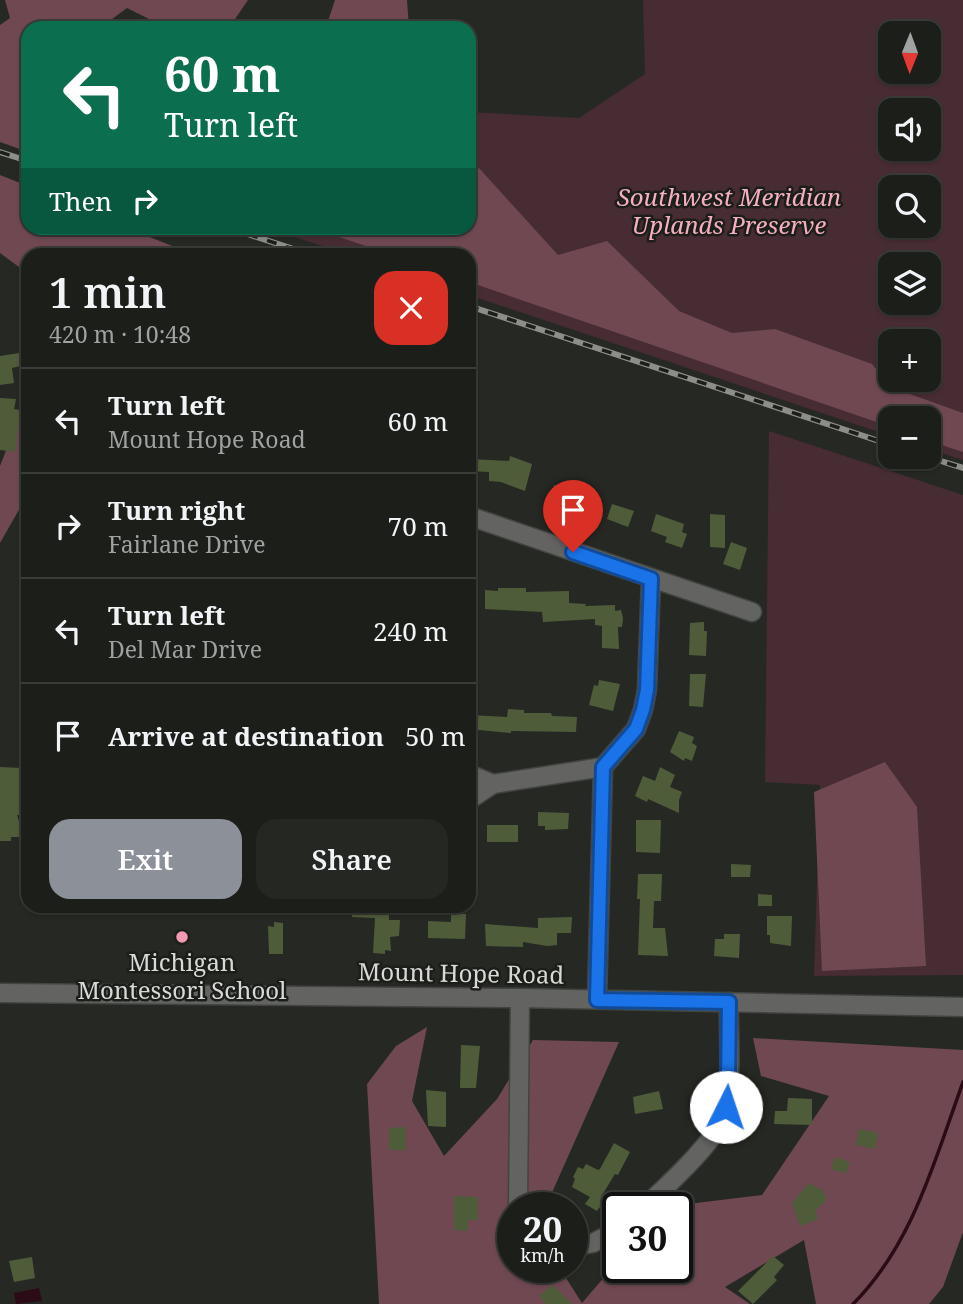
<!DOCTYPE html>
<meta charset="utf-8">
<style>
body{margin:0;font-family:"Noto Serif",serif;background:#252723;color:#f1f3f6;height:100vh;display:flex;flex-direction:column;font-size:26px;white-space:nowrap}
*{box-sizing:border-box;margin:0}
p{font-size:23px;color:#a0a2a2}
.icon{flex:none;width:38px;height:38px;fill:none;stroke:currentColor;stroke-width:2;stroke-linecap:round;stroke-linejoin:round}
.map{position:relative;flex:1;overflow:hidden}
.drawer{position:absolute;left:21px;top:248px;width:455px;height:665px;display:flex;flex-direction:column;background:#1c1e1a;border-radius:21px;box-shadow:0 2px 5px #0004,0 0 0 2px #3a3c39}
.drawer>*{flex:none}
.banner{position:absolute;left:21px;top:21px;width:455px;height:214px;border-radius:21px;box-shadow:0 2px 5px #0004,0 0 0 2px #3a3c39;background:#0b6e4f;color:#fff;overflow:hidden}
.needle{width:46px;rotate:181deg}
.buttons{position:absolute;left:878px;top:21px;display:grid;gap:14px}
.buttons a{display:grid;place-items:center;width:63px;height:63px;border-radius:14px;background:#1c1e1a;box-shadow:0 2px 5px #0004,0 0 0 2px #3a3c39;font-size:35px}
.speed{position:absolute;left:497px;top:1192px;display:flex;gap:14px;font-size:35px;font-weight:700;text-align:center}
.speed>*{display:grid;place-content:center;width:91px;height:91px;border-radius:50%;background:#1c1e1a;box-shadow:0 2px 5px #0004,0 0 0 2px #3a3c39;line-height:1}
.speed small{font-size:18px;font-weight:400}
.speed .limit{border:4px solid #111;border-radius:10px;background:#fff;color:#111}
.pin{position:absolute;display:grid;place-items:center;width:60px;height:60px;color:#fff;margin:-72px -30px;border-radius:50% 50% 50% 0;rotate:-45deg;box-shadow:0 0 7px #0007}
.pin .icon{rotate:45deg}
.me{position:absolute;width:77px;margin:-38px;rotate:4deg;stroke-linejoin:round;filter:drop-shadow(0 0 5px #0008)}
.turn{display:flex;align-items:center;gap:24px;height:147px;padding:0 28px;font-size:32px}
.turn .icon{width:91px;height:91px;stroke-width:2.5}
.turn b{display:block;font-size:49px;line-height:60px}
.then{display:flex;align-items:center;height:66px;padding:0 28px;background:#0003;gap:14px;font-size:26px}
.round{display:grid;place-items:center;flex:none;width:74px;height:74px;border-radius:21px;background:#252723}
.overview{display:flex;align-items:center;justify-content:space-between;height:119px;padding:0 28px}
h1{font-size:42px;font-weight:600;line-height:52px}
.action{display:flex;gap:14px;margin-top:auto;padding:14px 28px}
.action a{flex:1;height:80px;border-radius:21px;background:#8c9099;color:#fff;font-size:28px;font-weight:600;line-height:80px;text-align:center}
.action a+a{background:#252723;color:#f1f3f6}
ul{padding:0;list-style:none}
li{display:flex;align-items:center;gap:21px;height:105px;padding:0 28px;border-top:2px solid #3a3c39}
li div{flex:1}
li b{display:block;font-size:26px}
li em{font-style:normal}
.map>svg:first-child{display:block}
.green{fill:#482c33;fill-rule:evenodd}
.forest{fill:#6f4852}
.water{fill:#2b0b15}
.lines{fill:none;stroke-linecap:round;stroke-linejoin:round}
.stream{stroke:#2b0b15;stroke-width:3.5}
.building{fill:#4f5c3a}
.minor-casing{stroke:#424440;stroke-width:21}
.minor{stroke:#636462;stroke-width:18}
.rail-casing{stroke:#8d8e8a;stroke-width:6}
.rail{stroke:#1c1e1a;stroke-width:3.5;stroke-dasharray:10;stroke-linecap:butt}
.route-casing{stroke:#114b97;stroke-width:18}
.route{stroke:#1a73e8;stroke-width:12}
.poi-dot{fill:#f29ab0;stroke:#1c1e1a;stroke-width:2.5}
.labels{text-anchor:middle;stroke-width:5;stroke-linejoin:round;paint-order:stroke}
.park-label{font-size:24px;font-style:italic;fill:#f5aebf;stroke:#1c1e1a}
.poi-label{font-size:24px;fill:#d8d9d6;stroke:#1c1e1a}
.street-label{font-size:24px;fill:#d8d9d6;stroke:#1c1e1a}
</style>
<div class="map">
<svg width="963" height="1304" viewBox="0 0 963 1304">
<rect width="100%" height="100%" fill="#262823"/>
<!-- green -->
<path class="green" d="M643,0H963V460L929,449V418H891V436L469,295V256L351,255L267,228H469V112L579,118L645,74ZM891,33H929V72H891ZM891,110H929V149H891ZM891,187H929V226H891ZM891,264H929V303H891ZM891,341H929V380H891Z
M769,431L963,495V975L814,976L820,785L765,782Z"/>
<!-- forest -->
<path class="forest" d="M5,0H248L229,28H146L151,20L127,8L100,28H28V152L0,142V25L10,18Z
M335,0H407L409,28H329L327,24Z
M479,168L558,255L607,241L679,311L732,333L775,329L872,364L890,387L963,413V452L929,441V418H891V427L469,282V256L393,255L312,228H401L411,235L434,234L431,228H469V171Z
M0,175L28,186V228H127L195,255L28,256V312L23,270L0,253Z
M28,394V494L0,543V466Z
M885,762L917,807L926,966L822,971L814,792Z
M427,1027L412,1101L444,1156L497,1099L533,1040L619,1042L546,1206L549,1207L513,1208V1267H559L582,1303L618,1261V1267H677V1208L663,1207L762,1195L829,1096L761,1076L753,1038L963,1050V1232L943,1287L929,1304H816L804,1240L725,1287L750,1304H379L367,1084L396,1046Z"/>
<!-- water -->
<path class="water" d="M39,1288L42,1301L16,1304L14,1293Z"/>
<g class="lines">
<!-- stream -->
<path class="stream" d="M853,1304C913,1244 935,1159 963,1082"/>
</g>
<!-- building -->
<path class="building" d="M19,353L20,366L12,368L14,383L0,385V356Z
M0,398L16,399L14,409L20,410L15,452L0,450Z
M510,456L532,464L525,491L501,482L489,481V472L469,471V459L509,461Z
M575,480L586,483V494L588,495L583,512L561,506L562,503L549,498L554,485L571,490Z
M612,504L634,511L628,527L607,519Z
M656,514L684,524L682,532L687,534L682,548L665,542L667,537L651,531Z
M710,514L725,515V548L710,547Z
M731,542L747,548L740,570L723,564Z
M498,588H526V592L569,591V603L586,604L585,606L615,605V611L621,610L623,618L622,627H618L619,649L602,648V626L595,625V619L543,622L542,612L485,609V590L498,591Z
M704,622V631H707L706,656L689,655L690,623Z
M690,674H706L703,707L689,706Z
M599,680L620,684L613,711L589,705L594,685L598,686Z
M508,709L524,710V713H551L552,716L577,717L576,732L511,731V733L469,729V715L507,717Z
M679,731L694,737L692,743L697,746L692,761L685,758L684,761L670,752Z
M0,767L22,768L21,786L28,787V807H26L25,816L17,815L24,837H11V841H0Z
M660,767L675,775L670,787L682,792L679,800V813L648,799L647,802L635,796L643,776L655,781Z
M538,812L569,813L568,829L545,830V826H538Z
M636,820H661L660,853L636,852Z
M487,825H518V842H487Z
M731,864L751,865L750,877H731Z
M638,874H662L661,901H654L653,928H665L668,956L638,955L640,899H637Z
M758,894L772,895V906H758Z
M352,906H389V920H400L399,936L390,937L391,951L385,950V954L373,953L375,918L352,917Z
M451,914H466L465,939L428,938V921L451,922Z
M767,916H792L791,946L770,943V935H767Z
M572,917L571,933H557V945L547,946L523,942V947L486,946L485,924L538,928V918Z
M274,922L283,923V954H269L268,926L274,927Z
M724,934H740L739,958L714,956L715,939H724Z
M461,1045L480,1046L476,1088H460Z
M426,1090L446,1092V1127L428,1126Z
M659,1091L663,1109L635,1114L633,1097Z
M788,1098L812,1099V1125L774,1124L775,1111H787Z
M406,1127V1150H389V1128Z
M859,1129L878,1133L875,1149L856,1145Z
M614,1143L630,1152L618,1175L615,1174L601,1197L605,1200L597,1211L585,1204L590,1197L572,1187L575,1179L573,1177L578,1167L583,1169L586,1164L598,1170L600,1169Z
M835,1157L850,1162L846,1173L831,1169Z
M809,1183L824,1191L823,1194L827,1196L824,1203L815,1211L818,1219L800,1226L792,1203Z
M454,1196L478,1197V1220H468V1231L454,1230Z
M773,1256L784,1265L774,1277L777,1280L753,1304L738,1291Z
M32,1257L35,1278L14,1282L9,1261Z
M553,1285L572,1304H546L539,1296Z"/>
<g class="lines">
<!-- minor casing -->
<g class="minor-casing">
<path id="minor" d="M469,516L752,612
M469,774L493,784
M469,800L493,784L603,767
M0,993L520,998L963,1007
M597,1000L603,767L636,729L643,710L647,690L651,579
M518,1208L520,998
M644,1208C666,1186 708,1149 721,1122C734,1094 728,1035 729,1002
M572,1247L593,1243L618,1230"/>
</g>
<!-- minor -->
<use href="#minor" class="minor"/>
<!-- rail casing -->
<g class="rail-casing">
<path id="rail" d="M0,152L28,161
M229,228L315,256
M469,306L891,445
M928,457L963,468"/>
</g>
<!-- rail -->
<use href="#rail" class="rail"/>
</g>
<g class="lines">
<!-- route casing -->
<g class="route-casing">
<path id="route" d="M573,552L651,579L647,690L643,710L636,729L603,767L597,1000L729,1002L728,1085L726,1107"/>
</g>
<!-- route -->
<use href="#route" class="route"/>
</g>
<!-- markers -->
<circle class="poi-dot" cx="182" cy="937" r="7"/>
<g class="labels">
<!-- park labels -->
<g class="park-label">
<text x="729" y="206">Southwest Meridian<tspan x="729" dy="28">Uplands Preserve</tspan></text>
</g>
<!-- poi labels -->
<g class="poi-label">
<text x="182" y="971">Michigan<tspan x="182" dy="28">Montessori School</tspan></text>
</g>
<!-- street labels -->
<g class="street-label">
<text transform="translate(461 974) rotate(1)" y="8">Mount Hope Road</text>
</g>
</g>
</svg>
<div class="buttons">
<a><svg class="needle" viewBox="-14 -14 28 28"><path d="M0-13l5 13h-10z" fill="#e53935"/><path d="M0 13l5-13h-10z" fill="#a0a2a2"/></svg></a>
<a><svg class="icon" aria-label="sound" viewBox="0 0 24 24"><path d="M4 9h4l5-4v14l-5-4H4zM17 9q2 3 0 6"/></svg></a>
<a><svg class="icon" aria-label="search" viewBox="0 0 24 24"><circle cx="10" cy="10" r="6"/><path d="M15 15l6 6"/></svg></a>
<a><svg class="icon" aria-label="layers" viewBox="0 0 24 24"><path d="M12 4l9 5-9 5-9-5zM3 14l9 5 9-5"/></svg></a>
<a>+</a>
<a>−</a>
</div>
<div class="speed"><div>20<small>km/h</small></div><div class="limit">30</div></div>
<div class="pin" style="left:573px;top:552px;background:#d93025"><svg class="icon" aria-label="arrive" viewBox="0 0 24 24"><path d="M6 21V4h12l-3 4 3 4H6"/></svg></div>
<svg class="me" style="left:726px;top:1107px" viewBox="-20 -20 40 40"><circle r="19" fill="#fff"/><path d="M0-13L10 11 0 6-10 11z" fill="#1a73e8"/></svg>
<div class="banner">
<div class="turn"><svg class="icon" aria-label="left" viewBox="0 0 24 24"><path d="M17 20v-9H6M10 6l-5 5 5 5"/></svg><div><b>60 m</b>Turn left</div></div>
<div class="then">Then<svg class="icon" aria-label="right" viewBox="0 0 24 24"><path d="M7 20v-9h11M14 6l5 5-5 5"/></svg></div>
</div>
<section class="drawer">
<div class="overview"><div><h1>1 min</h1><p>420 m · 10:48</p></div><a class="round" style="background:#d93025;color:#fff"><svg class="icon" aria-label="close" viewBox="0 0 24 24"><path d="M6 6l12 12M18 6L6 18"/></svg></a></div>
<ul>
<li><svg class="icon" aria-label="left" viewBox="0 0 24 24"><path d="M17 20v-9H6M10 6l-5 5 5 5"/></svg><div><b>Turn left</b><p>Mount Hope Road</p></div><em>60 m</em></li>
<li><svg class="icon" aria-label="right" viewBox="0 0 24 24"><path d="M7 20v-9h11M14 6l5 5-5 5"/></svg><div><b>Turn right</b><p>Fairlane Drive</p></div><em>70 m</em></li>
<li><svg class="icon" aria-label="left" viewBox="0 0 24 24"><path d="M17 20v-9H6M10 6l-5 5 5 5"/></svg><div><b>Turn left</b><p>Del Mar Drive</p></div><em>240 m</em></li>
<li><svg class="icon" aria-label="arrive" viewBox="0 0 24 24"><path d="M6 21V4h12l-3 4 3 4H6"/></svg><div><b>Arrive at destination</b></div><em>50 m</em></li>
</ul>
<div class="action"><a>Exit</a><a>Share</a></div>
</section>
</div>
